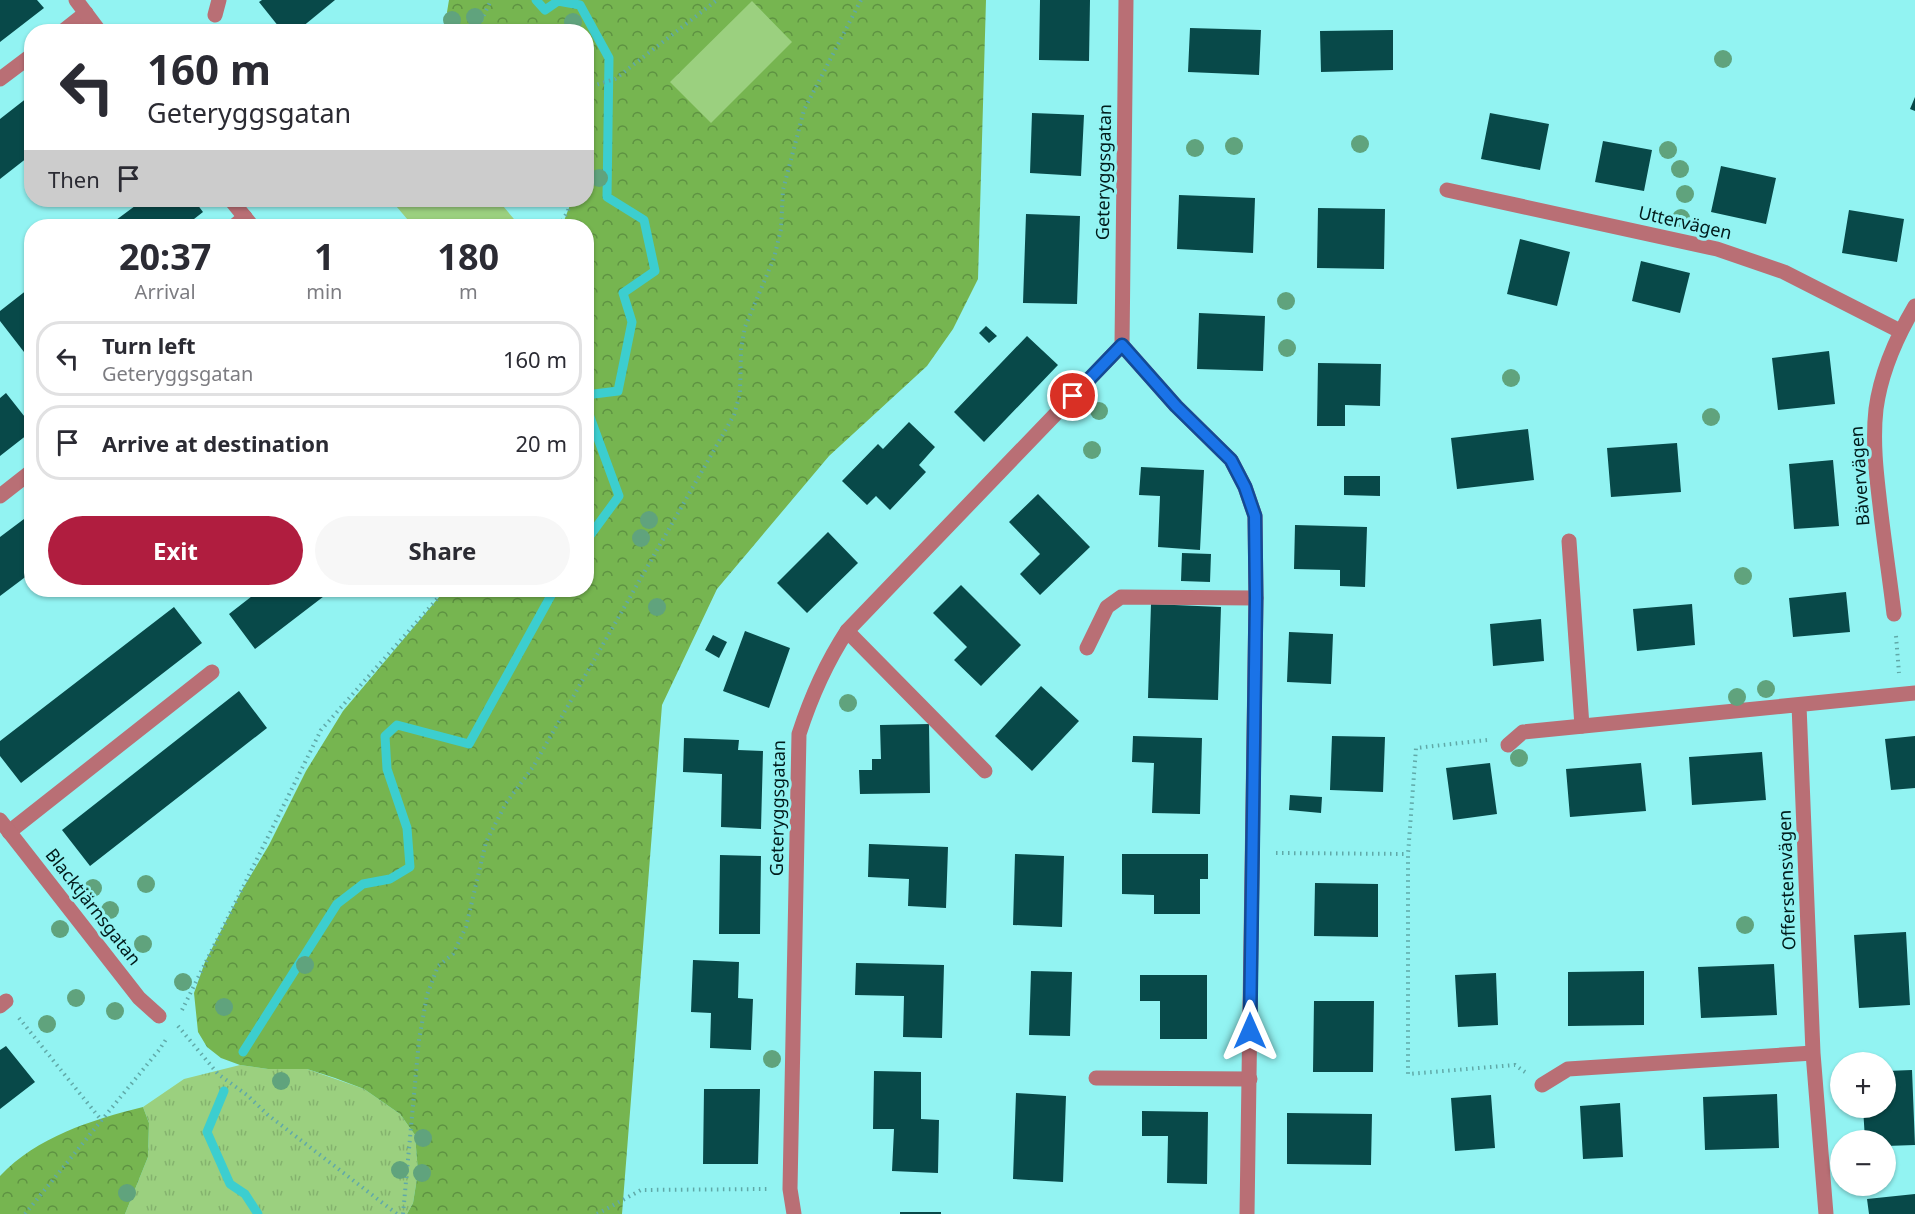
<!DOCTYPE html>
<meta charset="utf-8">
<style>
body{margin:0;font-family:"Noto Sans",sans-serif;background:#f7f7f7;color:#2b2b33;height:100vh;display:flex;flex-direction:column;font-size:22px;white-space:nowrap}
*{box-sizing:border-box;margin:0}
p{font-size:20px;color:#7c7c81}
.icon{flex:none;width:33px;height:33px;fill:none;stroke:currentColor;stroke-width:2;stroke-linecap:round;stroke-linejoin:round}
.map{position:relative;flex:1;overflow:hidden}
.panel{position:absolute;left:24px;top:219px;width:570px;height:378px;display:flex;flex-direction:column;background:#fff;border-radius:24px;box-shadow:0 2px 4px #0004}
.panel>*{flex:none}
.top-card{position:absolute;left:24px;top:24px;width:570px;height:183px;border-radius:24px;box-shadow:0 2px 4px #0004;background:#fff;color:#2b2b33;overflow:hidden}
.buttons{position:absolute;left:1830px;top:1052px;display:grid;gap:12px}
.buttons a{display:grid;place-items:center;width:66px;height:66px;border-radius:50%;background:#fff;box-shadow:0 2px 4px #0004;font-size:30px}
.pin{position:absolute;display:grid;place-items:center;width:51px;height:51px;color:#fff;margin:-26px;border:3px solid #fff;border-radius:50%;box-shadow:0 2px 6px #0007}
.me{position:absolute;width:66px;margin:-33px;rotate:0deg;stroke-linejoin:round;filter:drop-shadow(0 0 4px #0008)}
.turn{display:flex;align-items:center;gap:21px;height:126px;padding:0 24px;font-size:27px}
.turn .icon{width:78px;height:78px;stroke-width:2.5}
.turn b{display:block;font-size:42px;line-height:51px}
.then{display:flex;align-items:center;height:57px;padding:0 24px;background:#0003;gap:12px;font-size:22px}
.eta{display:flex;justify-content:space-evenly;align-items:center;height:102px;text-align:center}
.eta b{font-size:36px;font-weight:700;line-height:42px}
.button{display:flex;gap:12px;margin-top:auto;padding:12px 24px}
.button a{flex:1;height:69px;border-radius:36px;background:#b01d3f;color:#fff;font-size:24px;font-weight:700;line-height:69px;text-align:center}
.button a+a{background:#f7f7f7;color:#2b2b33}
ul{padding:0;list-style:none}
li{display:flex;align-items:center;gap:18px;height:75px;margin:0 12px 9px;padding:0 12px;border:3px solid #e1e1e2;border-radius:24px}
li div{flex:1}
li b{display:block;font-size:22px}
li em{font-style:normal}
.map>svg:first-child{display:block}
.grass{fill:url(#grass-tufts)}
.forest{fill:url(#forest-crowns)}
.pitch{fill:#9bd07f}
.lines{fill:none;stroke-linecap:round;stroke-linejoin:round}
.stream{stroke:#3ccecf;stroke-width:9}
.building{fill:#084949}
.path{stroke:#60a9a8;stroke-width:4;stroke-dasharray:1.5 4.5;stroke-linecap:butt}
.service{stroke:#b96f75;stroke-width:15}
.minor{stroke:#b96f75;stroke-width:15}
.tree{fill:#60a37d}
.route-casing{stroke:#114b97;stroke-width:15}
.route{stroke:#1a73e8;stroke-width:10}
.labels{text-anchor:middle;stroke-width:6;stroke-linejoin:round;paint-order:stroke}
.street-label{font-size:18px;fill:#001b1b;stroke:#92f3f2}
</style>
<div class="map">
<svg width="1915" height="1214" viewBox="0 0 1915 1214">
<defs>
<pattern id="grass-tufts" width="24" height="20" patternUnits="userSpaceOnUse" patternTransform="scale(1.5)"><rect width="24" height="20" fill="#9bd07f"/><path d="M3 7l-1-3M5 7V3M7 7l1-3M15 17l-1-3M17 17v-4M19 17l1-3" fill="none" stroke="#84b26d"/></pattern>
<pattern id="forest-crowns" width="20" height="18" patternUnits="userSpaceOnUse" patternTransform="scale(1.5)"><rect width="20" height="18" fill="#76b550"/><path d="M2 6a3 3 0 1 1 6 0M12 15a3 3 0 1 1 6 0" fill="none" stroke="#5e9242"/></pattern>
</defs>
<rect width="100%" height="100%" fill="#92f3f2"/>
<!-- grass -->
<path class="grass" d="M240,1065L268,1069H307L364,1089L400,1114L415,1135L418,1172L413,1203L407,1214H125L148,1157L149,1123L143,1107L184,1079Z"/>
<!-- forest -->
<path class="forest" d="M449,0H986L978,279L953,329L927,366L829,456L717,589L662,705L622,1214H407L413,1203L418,1172L415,1135L400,1114L364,1089L335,1078L307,1069H268L240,1065L221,1058L207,1047L198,1032L194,993L205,962L242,890L269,845L306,771L343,711L445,590H586V226H562L572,200H586V32L452,31L447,12Z
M143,1107L149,1123L148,1157L125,1214H0V1176C37,1137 91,1120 143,1107Z"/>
<!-- pitch -->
<path class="pitch" d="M752,1L792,42L711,123L670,82Z
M391,200H498L519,225L413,226Z"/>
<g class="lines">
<!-- stream -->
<path class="stream" d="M536,0L545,10L558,1L580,5L609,58L607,197L644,220L655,271L623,293L632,322L618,391L586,395
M586,406L619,496L586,541
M243,1052L337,904L363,884L390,879L410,867L407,828L387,769L385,736L397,725L469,744L554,590
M224,1091L207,1132L230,1184L245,1194L258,1214"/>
</g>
<!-- building -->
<path class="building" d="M0,0H37L44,8L0,42Z
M262,0H335L296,32H283L259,2Z
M1040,0H1090L1089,61L1039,60Z
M1190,28L1261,30L1259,75L1188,72Z
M1393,30V70L1321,72L1320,31Z
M32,94V154L0,179V119Z
M1915,97V111L1910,109Z
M1032,113L1084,115L1081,176L1030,173Z
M1490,113L1549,124L1540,170L1481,159Z
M1603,141L1652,150L1644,191L1595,182Z
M1721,166L1776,178L1766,224L1711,212Z
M1179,195L1255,198L1253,253L1177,249Z
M143,200H194L203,212L185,226H108Z
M1318,208L1385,209L1384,269L1317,268Z
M1849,210L1904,219L1897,262L1842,253Z
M1026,214L1080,216L1077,304L1023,303Z
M1520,239L1570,252L1557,306L1507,294Z
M1641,261L1690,273L1680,313L1632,301Z
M32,286V346L24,352L0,321V311Z
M1199,313L1265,316L1263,371L1197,369Z
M986,326L997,336L989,343L979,333Z
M1027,336L1058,365L984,442L954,412Z
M1829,351L1835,404L1778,410L1772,358Z
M1318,363L1381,364L1380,406L1345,405V426H1317Z
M6,393L32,426V431L0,456V398Z
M909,422L935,447L919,465L926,472L890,510L876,496L867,505L842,481L878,444L883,449Z
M1528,429L1534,480L1457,489L1451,438Z
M1677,443L1681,492L1611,497L1607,448Z
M1833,460L1839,526L1794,529L1789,464Z
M1141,467L1204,470L1200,550L1158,547L1160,496L1139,495Z
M1344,476H1380V496L1344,495Z
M1038,494L1090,547L1040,595L1020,574L1040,554L1009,522Z
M32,513V572L0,596V537Z
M1295,525L1367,527L1365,587L1340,586V570L1294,569Z
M828,532L858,563L807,613L777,583Z
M1182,553L1211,554L1210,582L1181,581Z
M961,585L1021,645L981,686L954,660L967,647L933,613Z
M260,590H332L255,649L229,614Z
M1846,592L1850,632L1793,637L1789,598Z
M1151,604L1221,607L1218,700L1148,698Z
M1692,604L1695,645L1637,651L1633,609Z
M174,607L202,643L21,783L0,756V741Z
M1541,619L1544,661L1493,666L1490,624Z
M745,631L790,648L769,708L723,691Z
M1289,632L1333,634L1331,684L1287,682Z
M713,635L727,642L719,658L705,650Z
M1041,686L1079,721L1032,771L995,736Z
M239,691L267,728L90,866L62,830Z
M929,724L930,793L860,794L859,770H872V759H881L880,725Z
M1133,736L1202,738L1200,814L1152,813L1154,763L1132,762Z
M1332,736L1385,737L1383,792L1330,790Z
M1915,736V788L1891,790L1885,739Z
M684,738L739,740L738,750L763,751L761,829L721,827L722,774L683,772Z
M1762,752L1766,800L1692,805L1689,757Z
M1490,763L1497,814L1453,820L1446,768Z
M1641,763L1646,811L1570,817L1566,769Z
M1290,795L1322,797L1321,813L1289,810Z
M869,844L948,847L946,908L908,906L909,879L868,877Z
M1015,854L1064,856L1062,927L1013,925Z
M1122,854H1208V879H1200V914H1154V895L1122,894Z
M720,855L761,856L760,934H719Z
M1315,883L1378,884V937L1314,936Z
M1906,932L1910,1005L1859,1008L1854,935Z
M693,960L739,962L738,998L753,999L751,1050L710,1048L711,1013L691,1012Z
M856,963L944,965L942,1038L903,1037L904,996L855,995Z
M1774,964L1777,1015L1701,1018L1698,967Z
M1031,971L1072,972L1070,1036L1029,1035Z
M1644,971V1025L1568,1026V972Z
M1496,973L1498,1025L1458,1027L1455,975Z
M1140,975H1207V1039H1160V1001H1140Z
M1314,1001H1374L1373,1072H1313Z
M6,1046L35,1082L0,1109V1050Z
M1912,1070L1915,1145L1886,1146V1140H1865L1863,1107H1886V1071Z
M874,1071L921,1072V1119L939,1120L938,1173L892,1171L894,1129H873Z
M704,1089H760L758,1164H703Z
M1016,1093L1066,1096L1063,1182L1013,1179Z
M1777,1094L1779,1148L1705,1150L1703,1097Z
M1491,1095L1495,1148L1455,1151L1451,1098Z
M1620,1103L1623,1157L1583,1159L1580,1106Z
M1142,1111L1208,1112L1207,1184L1167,1183L1168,1136H1142Z
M1287,1113L1372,1114L1371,1165L1287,1164Z
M1915,1194V1214H1869L1867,1199Z
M900,1212H941V1214H900Z"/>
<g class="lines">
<!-- path -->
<path class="path" d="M476,32L491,0
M586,88L615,79L717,0
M559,226L568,211L570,200
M1896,636L1899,673
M1487,740L1416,748L1408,854V1074L1515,1065L1525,1072
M1276,853L1408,854
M182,1010L321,730L445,590
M19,1018L102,1121
M178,1026L218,1074L247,1095L268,1115L397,1214
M25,1214L159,1050L167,1038
M403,1214L419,1040L427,995L438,966L453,954L466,927L486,842L506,803L533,767L734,415L740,394L741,349L745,327L774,258L781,229L783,190L804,110L861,0
M597,1214L641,1190L767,1189"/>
<!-- service -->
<path class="service" d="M215,15L219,0
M62,32L86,13
M0,79L32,55
M234,226L245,217
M0,496L32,471
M1569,541L1582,726
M847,631L985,771
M1087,648L1107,607L1121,597L1256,598
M9,832L212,672
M0,1006L6,1001
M1096,1078L1250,1079"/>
<!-- minor -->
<path class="minor" d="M76,0L100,32
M1126,0L1122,345L1176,406L1231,460L1245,487L1255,516L1256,598L1247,1214
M1447,190L1717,249L1784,272L1900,331
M231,200L252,226
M1894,614C1890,581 1885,548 1881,514C1877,479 1872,444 1876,409C1881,372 1896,338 1915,306
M1799,705L1813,1053L1826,1214
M1508,745L1523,732L1915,693
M0,820L139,998L159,1016
M1542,1085L1568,1069L1813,1053
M794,1214L790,1189L799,734C811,697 826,663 847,631L1122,345"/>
</g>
<!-- trees -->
<g class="tree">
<circle cx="475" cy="17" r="9"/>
<circle cx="452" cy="20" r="9"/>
<circle cx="573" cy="22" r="9"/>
<circle cx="1723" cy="59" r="9"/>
<circle cx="1360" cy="144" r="9"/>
<circle cx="1234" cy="146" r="9"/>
<circle cx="1195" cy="148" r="9"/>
<circle cx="1668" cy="150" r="9"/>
<circle cx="1680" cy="169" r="9"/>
<circle cx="599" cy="178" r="9"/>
<circle cx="1685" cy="194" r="9"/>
<circle cx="1681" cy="218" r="9"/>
<circle cx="1286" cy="301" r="9"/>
<circle cx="1287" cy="348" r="9"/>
<circle cx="1511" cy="378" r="9"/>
<circle cx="1099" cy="411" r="9"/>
<circle cx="1711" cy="417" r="9"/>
<circle cx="1092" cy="450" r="9"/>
<circle cx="649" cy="520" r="9"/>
<circle cx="641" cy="538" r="9"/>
<circle cx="1743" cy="576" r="9"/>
<circle cx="657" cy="607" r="9"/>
<circle cx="1766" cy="689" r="9"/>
<circle cx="1737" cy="697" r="9"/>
<circle cx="848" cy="703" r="9"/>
<circle cx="1519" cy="758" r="9"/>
<circle cx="146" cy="884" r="9"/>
<circle cx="93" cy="888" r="9"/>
<circle cx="110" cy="910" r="9"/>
<circle cx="1745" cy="925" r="9"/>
<circle cx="60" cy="929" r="9"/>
<circle cx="143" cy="944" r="9"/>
<circle cx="305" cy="965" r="9"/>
<circle cx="183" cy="982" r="9"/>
<circle cx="76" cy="998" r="9"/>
<circle cx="224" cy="1007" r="9"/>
<circle cx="115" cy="1011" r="9"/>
<circle cx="47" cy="1024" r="9"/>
<circle cx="772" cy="1059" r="9"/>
<circle cx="281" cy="1081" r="9"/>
<circle cx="423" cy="1138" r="9"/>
<circle cx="400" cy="1170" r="9"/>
<circle cx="422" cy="1173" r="9"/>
<circle cx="127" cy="1193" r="9"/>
</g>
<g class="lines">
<!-- route casing -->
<g class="route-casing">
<path id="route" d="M1073,396L1122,345L1176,406L1231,460L1245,487L1255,516L1256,598L1250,1031"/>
</g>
<!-- route -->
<use href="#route" class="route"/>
</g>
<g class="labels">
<!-- street labels -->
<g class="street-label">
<text transform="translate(1104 172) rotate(-89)" y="6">Geteryggsgatan</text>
<text transform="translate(1685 223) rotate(13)" y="6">Uttervägen</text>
<text transform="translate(1860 476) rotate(-94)" y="6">Bävervägen</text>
<text transform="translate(778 808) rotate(-89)" y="6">Geteryggsgatan</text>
<text transform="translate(1787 880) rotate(-92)" y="6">Offerstensvägen</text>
<text transform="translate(93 907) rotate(52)" y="6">Blacktjärnsgatan</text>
</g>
</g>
</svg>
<div class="buttons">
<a>+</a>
<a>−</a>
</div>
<div class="pin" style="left:1073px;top:396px;background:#d93025"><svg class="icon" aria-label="arrive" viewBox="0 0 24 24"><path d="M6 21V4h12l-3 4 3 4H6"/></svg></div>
<svg class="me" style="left:1250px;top:1031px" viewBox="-20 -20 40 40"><path d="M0-17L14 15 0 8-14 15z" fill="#1a73e8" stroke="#fff" stroke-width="4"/></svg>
<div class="top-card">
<div class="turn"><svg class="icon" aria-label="left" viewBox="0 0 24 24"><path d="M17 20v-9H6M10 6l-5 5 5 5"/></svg><div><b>160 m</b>Geteryggsgatan</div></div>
<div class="then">Then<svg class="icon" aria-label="arrive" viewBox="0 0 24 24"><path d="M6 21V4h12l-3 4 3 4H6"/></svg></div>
</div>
<section class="panel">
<div class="eta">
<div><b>20:37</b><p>Arrival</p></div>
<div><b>1</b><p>min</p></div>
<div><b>180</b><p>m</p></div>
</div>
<ul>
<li><svg class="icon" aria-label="left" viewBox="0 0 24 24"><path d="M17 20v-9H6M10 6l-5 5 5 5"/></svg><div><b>Turn left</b><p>Geteryggsgatan</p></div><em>160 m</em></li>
<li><svg class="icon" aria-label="arrive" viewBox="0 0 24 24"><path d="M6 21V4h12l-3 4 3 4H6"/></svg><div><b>Arrive at destination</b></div><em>20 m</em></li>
</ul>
<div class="button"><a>Exit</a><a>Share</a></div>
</section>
</div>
